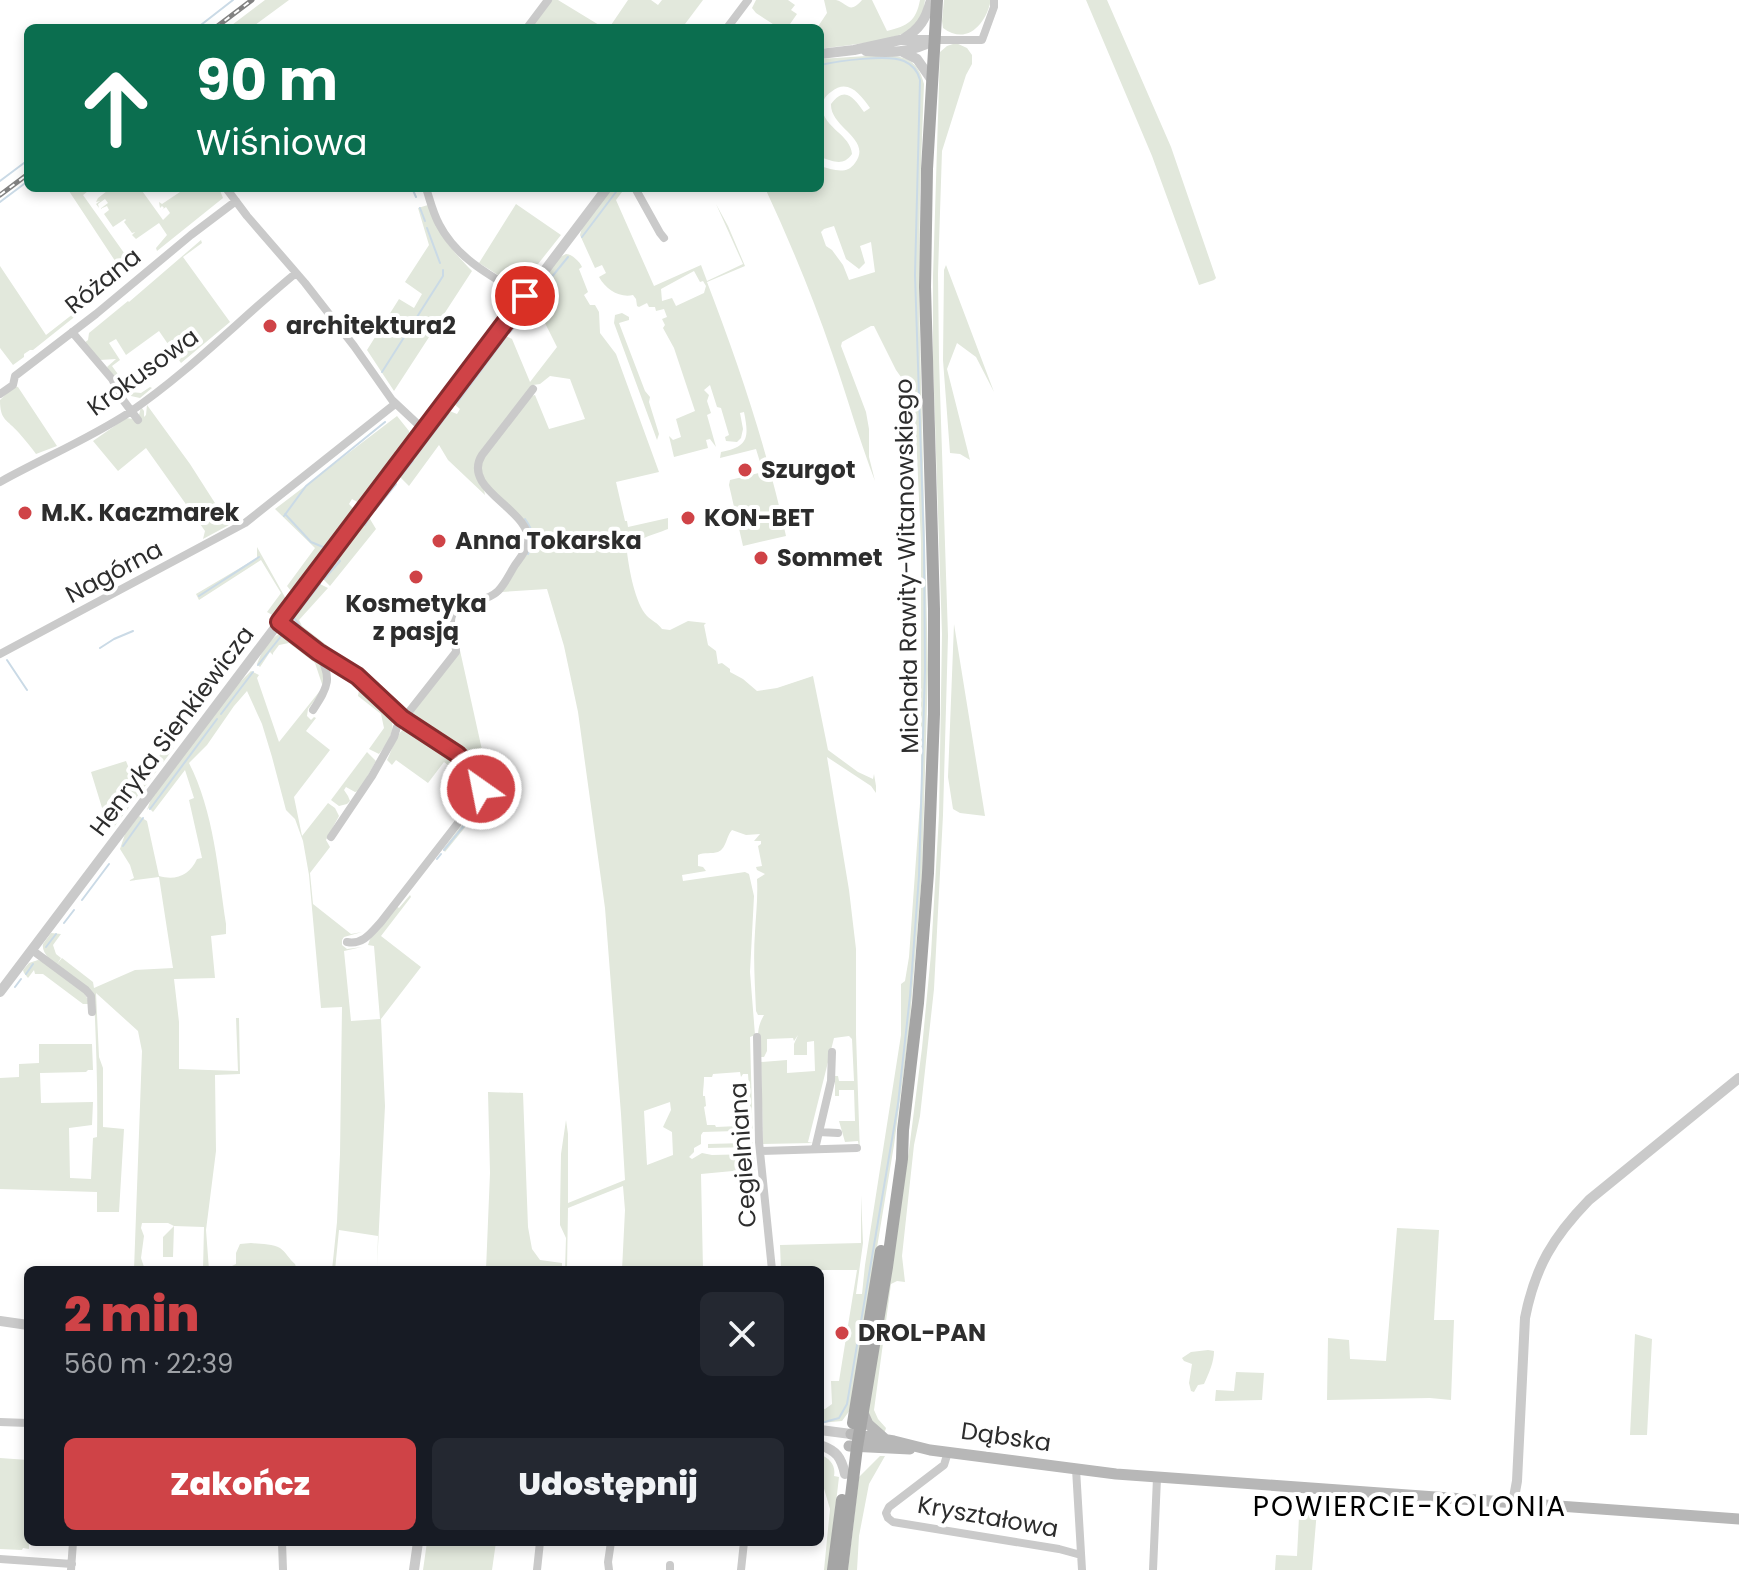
<!DOCTYPE html>
<html lang="pl">
<meta charset="utf-8">
<style>
body{margin:0;font-family:Poppins,sans-serif;background:#242831;color:#f1f3f6;height:100vh;display:flex;flex-direction:column;font-size:30px;white-space:nowrap}
*{box-sizing:border-box;margin:0}
p{font-size:26px;color:#9ea1a6}
.icon{flex:none;width:44px;height:44px;fill:none;stroke:currentColor;stroke-width:2;stroke-linecap:round;stroke-linejoin:round}
.map{position:relative;flex:1;overflow:hidden}
.panel{position:absolute;left:24px;top:1266px;width:800px;height:280px;display:flex;flex-direction:column;background:#171b24;border-radius:12px;box-shadow:0 4px 12px #0003}
.panel>*{flex:none}
.banner{position:absolute;left:24px;top:24px;width:800px;height:168px;border-radius:12px;box-shadow:0 4px 12px #0003;background:#0b6e4f;color:#fff;overflow:hidden}
.pin{position:absolute;display:grid;place-items:center;width:68px;height:68px;color:#fff;margin:-34px;border:4px solid #fff;border-radius:50%;box-shadow:0 2px 8px #0007}
.me{position:absolute;width:88px;margin:-44px;rotate:327deg;stroke-linejoin:round;filter:drop-shadow(0 0 6px #0008)}
.turn{display:flex;align-items:center;gap:28px;height:168px;padding:0 40px;font-size:36px}
.turn .icon{width:104px;height:104px;stroke-width:2.5}
.turn b{display:block;font-size:56px;line-height:68px}
.round{display:grid;place-items:center;flex:none;width:84px;height:84px;border-radius:12px;background:#242831}
.head{display:flex;align-items:center;justify-content:space-between;height:136px;padding:0 40px}
h1{font-size:48px;font-weight:800;line-height:60px;color:#cf4347}
.button{display:flex;gap:16px;margin-top:auto;padding:16px 40px}
.button a{flex:1;height:92px;border-radius:12px;background:#cf4347;color:#fff;font-size:32px;font-weight:800;line-height:92px;text-align:center}
.button a+a{background:#242831;color:#f1f3f6}
.map>svg:first-child{display:block}
.green{fill:#e2e8dc;fill-rule:evenodd}
.lines{fill:none;stroke-linecap:round;stroke-linejoin:round}
.stream{stroke:#cadae6;stroke-width:2}
.minor{stroke:#cacaca;stroke-width:8}
.tertiary{stroke:#cacaca;stroke-width:10}
.secondary{stroke:#b7b7b7;stroke-width:11}
.primary{stroke:#a5a5a5;stroke-width:12}
.rail-casing{stroke:#828282;stroke-width:5}
.rail{stroke:#fff;stroke-width:2;stroke-dasharray:6;stroke-linecap:butt}
.route-casing{stroke:#872c2e;stroke-width:20}
.route{stroke:#cf4347;stroke-width:14}
.poi-dot{fill:#cf4347;stroke:#fff;stroke-width:3}
.labels{text-anchor:middle;stroke-width:8;stroke-linejoin:round;paint-order:stroke}
.street-label{font-size:24px;fill:#2d2d2d;stroke:#fff}
.poi-label{font-size:24px;font-weight:bold;fill:#2d2d2d;stroke:#fff;text-anchor:start}
.quarter-label{font-size:28px;letter-spacing:2px;fill:#000;stroke:#fff}
</style>
<div class="map">
<svg width="1739" height="1570" viewBox="0 0 1739 1570">
<rect width="100%" height="100%" fill="#fff"/>
<!-- green -->
<path class="green" d="M265,0H289L251,28H228Z
M551,0H558L604,28H530Z
M628,0H651L658,5L662,0H703L682,28H609Z
M756,0H788L795,5L791,10L797,14L790,24L776,26L756,13L752,8Z
M824,0C828,0 832,0 836,0C848,3 849,15 862,0H872L887,31C908,26 916,21 920,0H925C924,8 923,18 918,24C902,42 844,45 820,49V28H817L827,13Z
M944,0H991C986,24 967,46 943,28L942,21Z
M1086,0H1107L1171,147L1216,278L1214,280L1199,285L1152,156Z
M956,43L967,48L972,55V64L966,75L942,151L938,274L939,360L948,636L943,815L934,989L920,1116L914,1145L902,1256L905,1282L897,1281L891,1284L874,1410L878,1419L886,1428L884,1434L869,1418L868,1407L909,1150L922,1048L931,954L939,815L942,634L933,361V276L940,52L947,46Z
M866,56C894,56 916,51 924,84L920,192L919,297L928,669L922,874L909,1032L894,1145L850,1410L842,1421L820,1423V1408L825,1409L832,1404L831,1381H839L857,1270H781L780,1245L861,1243V1195L863,1243L856,1294H862L865,1265L901,1035V984L905,981L909,957L921,789V542L916,434L906,384L896,370L874,326H871L842,342L841,346L866,412L869,429V457L875,481C859,439 847,396 832,353C813,297 790,242 765,188H820V166C832,169 846,176 855,163C873,139 830,128 831,104C845,85 854,98 864,112L870,108C860,94 848,78 831,92C825,96 822,101 822,108C824,128 851,135 852,154C843,167 833,161 820,157V59ZM834,226L846,259L859,269L865,263L860,246L871,242L875,272L849,280L843,265L832,250L826,246L821,232L824,229Z
M67,188H92L83,195L134,267L125,276Z
M111,188H140L163,220L170,213L166,207L162,210L164,208L162,206L160,208L159,202L162,204L186,188L188,190L191,188H219L223,198L157,251L156,248L167,235L159,223L136,239L132,235L135,232L132,233L124,222L126,220L125,219L113,227L104,214L109,210L107,206L100,209L108,203L105,199L98,204L99,208L96,204L100,201L96,202L98,198Z
M612,188H625L616,200L654,286L701,265L707,281L743,264L716,204L728,226L745,266L707,282C739,365 767,449 786,536L743,546L729,485L730,480L763,472L756,449L720,458L721,452C749,447 749,437 744,412L740,413L743,429L741,438L737,442L726,441L725,437L729,435L721,408L717,407L710,385L704,390L709,395L707,401L711,413L707,415L716,447L710,439L706,440L708,448L674,457L669,436L673,440L681,437L676,419L695,411L674,348L663,328L665,325L662,319L667,317L664,309L656,311L655,307H649L647,303L639,307L637,306L636,299L633,295C620,298 606,290 599,277L606,273L602,265L595,268L580,235L582,228ZM694,271L700,282L703,281L706,286L704,293L676,306L672,298L662,301L661,289Z
M516,204L561,235L519,288L479,263Z
M428,205C440,236 449,247 472,271L394,391L367,350L399,299L414,308L422,294L405,282L429,245L418,208Z
M201,240L202,243L183,257L230,322L181,363L159,331L126,355L116,339L109,343L120,360L112,366L131,392L141,393L150,387L152,388L140,398L131,396L128,393L124,397L107,367L116,359L100,360L84,343L88,340L89,333L128,301L129,302Z
M566,254C572,254 580,262 582,267L579,269L588,292L584,295L590,305H595L599,312L600,333L616,354L659,472L616,482L625,521H627L628,527L668,518V529C653,535 636,538 627,552C629,569 635,603 647,616C652,621 658,623 662,629L670,630L688,621L706,623L704,625L708,645L716,651L718,664L722,663L730,669V672L743,679L757,691L777,688L813,676L828,750L858,772L873,779L874,774L876,786V793L871,786L827,757L849,890L856,949V1034L860,1154L858,1141L845,1142L839,1121H855L854,1090H839V1096H835V1076H838L839,1081H854L852,1039L849,1036L834,1038L808,1142L813,1143L763,1144L761,1062L787,1060V1073L815,1071L814,1041L807,1042V1055H794V1044L798,1035L794,1041L793,1038L767,1039V1051L764,1057H761V1037H758C758,1028 760,1022 764,1015H758L756,1011C755,985 753,958 755,932C756,914 758,897 757,879L765,874L757,870L756,867L762,866L758,846L761,844V841H754L760,834L746,835L732,830C726,836 727,848 718,852C712,854 704,852 698,855V866L703,867L706,871L682,875L683,881L745,872L749,874L754,896L750,972L755,1035L750,1037L753,1147L708,1148V1144L746,1143V1137L752,1135L748,1074H743L741,1077L740,1072L713,1074L712,1077H704C704,1085 703,1089 703,1096H705L706,1106L704,1107L707,1125H715L716,1127L739,1126V1128L736,1131L703,1132L701,1135V1144L694,1148V1152L689,1157L692,1159L702,1153L712,1155L754,1154L756,1182L754,1169L701,1174L703,1270H622L625,1210L623,1186L568,1208L567,1270H565L566,1238L560,1225V1212L561,1154L566,1120L568,1134V1203L625,1180L621,1114L605,908L578,712L564,646L547,589L502,592L498,596L466,608L454,617C463,604 479,603 493,597C506,591 524,556 530,543V536L525,525L482,478L479,472V464L531,396L535,395L549,429L585,419L570,379L550,376L540,384L533,385L479,454C468,475 483,477 485,495L448,460L439,445L409,486L398,475V472L442,413L447,410L457,414L460,409L454,404V398L502,334L512,339L530,382L557,347L536,305L524,321L519,316L520,310L560,257ZM670,1102L671,1110L663,1127L672,1132L673,1155L647,1165L644,1111Z
M946,265L994,392L976,357L957,343L947,369L970,460L960,454L950,453L943,360L944,270Z
M0,266L46,335L105,289L107,291L33,350H30L24,354V357L13,365L0,348Z
M622,313L629,317V320L619,323L645,391L650,397L649,402L659,434L657,440L614,323L615,315Z
M14,386L18,387L57,446L36,454C31,447 25,440 19,433C7,419 0,421 0,400Z
M147,405L190,464L229,525L203,539L205,531L146,448L118,471L93,441L126,418L133,419L139,415L141,407L144,411V417L146,415Z
M397,416L409,431V437L359,503L352,499L349,504L354,509L291,591L287,586L315,548L275,509Z
M363,517L370,519L376,529L330,586L320,576Z
M257,547L286,599L274,616L267,612L281,593L261,560L199,600L196,594L257,558Z
M316,582L328,588L299,620L302,626L333,650L329,653L289,622V618Z
M954,624L985,816L960,813L953,809L948,777Z
M280,633H286L316,656L322,665L326,685L308,709L307,716L311,720L314,717L316,718L306,731L330,750L294,797L302,836L328,803L335,808L339,816L326,840L330,847L310,873L313,904L351,934L362,932L344,937L342,940V945L347,949L362,947L344,951L351,1021L380,1019L374,946L368,945L370,939L396,906L399,908L410,895L411,897L381,936L421,967L381,1019L385,1106L377,1267L378,1236L339,1230L335,1270H332L337,1222L340,1154L342,1007L321,1008L309,875L303,841L295,819L286,810L272,757L262,724L247,691L234,706L207,745L189,763C214,812 218,871 226,924V934L211,936L215,978L174,979L179,1022V1069L238,1071L236,1018H239L240,1074L215,1075L216,1151L206,1230L209,1270H203L204,1227L174,1226L173,1257H163V1237L174,1226L168,1223H142L141,1228L144,1236L141,1258L145,1270H134L142,1051L138,1031L96,993L99,1057L103,1068V1127L124,1129L119,1212H97V1192L0,1189V1078L19,1077V1064L39,1063V1044H92L93,1070H88L86,1072L40,1073L41,1103L93,1102L92,1125L69,1128L70,1178L91,1179L93,1138L97,1137C98,1090 96,1043 94,995C82,987 39,959 43,944C44,943 50,934 51,933L61,934L53,945L56,954L61,958L57,964L62,958L93,982L94,988L135,970L173,968L159,877L128,881L134,878L130,865L120,849L125,834L139,816L147,821L159,876C176,881 190,875 197,859L202,858L189,800L194,798L185,770L153,812L149,808L147,810L151,799L235,687L251,671L259,675L257,678L279,742L323,687L315,663L289,643L279,645L273,653V655L270,652L260,667L257,664C262,651 268,641 280,633Z
M459,646L490,786L494,820L467,825L445,852L443,849L481,801L484,791L483,781L426,730L409,717Z
M360,684C387,707 407,720 379,754L369,749L384,728L381,714L358,696Z
M407,726C424,737 482,766 477,790C476,796 469,799 464,803L463,802L470,792L469,781L444,762L428,783L396,760L392,765L387,760C393,748 396,733 407,726Z
M170,742L174,748L111,831L106,826L107,824L91,772L126,761L136,786Z
M367,752L376,761L359,791L355,792L346,787L344,790L348,796L350,801L347,804L339,806L331,800Z
M38,960L45,962C59,973 86,986 89,1004H83L43,974H35L34,970L28,978L24,973L23,970L29,963Z
M488,1092L523,1093L528,1227L532,1249L540,1260L562,1263V1270H486L490,1173Z
M1397,1228L1439,1230L1434,1320H1454L1451,1400L1430,1398L1327,1400L1328,1338L1349,1340L1350,1359L1386,1361Z
M251,1243C259,1244 273,1244 280,1248C286,1252 289,1259 295,1264L297,1270L239,1267L238,1270H231L232,1266L236,1264V1253L240,1244Z
M1635,1334L1652,1339L1647,1435H1630Z
M1208,1350L1214,1351C1214,1362 1209,1373 1204,1384L1198,1385L1194,1392L1191,1391L1189,1383L1192,1364L1184,1361L1182,1358L1191,1352Z
M1236,1372L1264,1373L1262,1400L1215,1401L1216,1390L1234,1391Z
M820,1454C830,1459 836,1465 834,1476L839,1477L828,1570H824L830,1509L820,1475Z
M880,1456H885L869,1484L859,1536L857,1570H848L859,1477Z
M0,1458L28,1460L29,1549L23,1548L22,1550L0,1549Z
M1300,1497L1318,1498L1312,1570H1275L1276,1555L1297,1556Z
M427,1542H496L492,1570H423Z"/>
<g class="lines">
<!-- stream -->
<path class="stream" d="M197,28L233,0
M820,65C838,61 888,54 904,61C913,65 918,71 920,80L915,275L924,545L925,670L919,876L910,996L898,1104L847,1404L839,1418L821,1423
M0,181L28,160
M412,188L416,197
M0,202L28,181
M420,208L425,221
M427,228L440,263
M582,237L619,188
M546,284L568,257
M522,317L544,287
M509,333L516,325
M382,372L443,276V270
M457,403L506,337
M416,456L448,414
M401,476L413,461
M375,510L396,484
M285,514L311,542L323,547
M284,516L306,486L385,422
M525,519C534,531 535,541 528,554
M365,525L369,518
M324,579L340,561L337,557
M199,596L259,557
M295,619L302,629L313,638
M292,620L320,584
M316,641L320,644
M100,648L114,639L133,631
M326,648L330,651
M7,660L27,690
M258,665L282,635L287,636L316,661
M388,697L405,711
M221,714L253,672
M411,717L456,749
M150,809L217,719
M123,846L143,818
M444,850L484,801C494,780 477,765 461,753
M437,859L441,854
M82,900L109,864
M64,923L74,910
M46,947L56,934
M26,974L33,964
M15,987L21,979"/>
<!-- minor -->
<path class="minor" d="M527,28L548,0
M727,28L748,0
M934,40H982L994,7V0
M226,188L247,216L305,283L354,346L392,400L424,430
M426,188C430,200 433,213 439,224C457,259 492,277 525,296
M635,188L660,233L664,238
M72,332L112,379L123,400L138,420
M0,394L13,385L15,376L96,314L191,235L236,201
M0,482C43,458 89,439 130,412C190,371 240,319 296,273
M279,622L318,652L357,676L402,718L457,754L478,777L481,787L479,796L381,922C371,933 363,945 347,942
M0,654L245,523L395,404
M313,710C328,687 333,678 318,653
M331,837L372,776L394,737L397,727L456,652C456,638 447,626 453,613C466,602 487,602 498,591C505,584 510,573 515,565C520,558 526,551 528,543C533,510 460,490 482,455L533,389
M32,950L86,990L91,996L92,1012
M757,1037L759,1142L772,1270
M819,1132L838,1133
M815,1149L831,1081L832,1052
M760,1151L857,1148
M0,1422L28,1423
M948,1452L944,1465L889,1507L886,1513L888,1518L893,1522L1059,1549L1081,1555
M1076,1469L1082,1570
M282,1542L283,1570
M0,1559L72,1564
M71,1570L73,1542
M537,1570L540,1542
M609,1570L608,1562L611,1542
M670,1570V1565
M741,1570L744,1542
M1153,1570L1157,1478"/>
<!-- tertiary -->
<path class="tertiary" d="M903,39C920,29 926,19 931,0
M866,51C888,53 912,53 932,41
M903,52L917,59L931,79
M820,54L854,50L900,40H934
M0,992L607,188
M0,1321L28,1325
M820,1430L851,1434
M820,1445C837,1451 841,1457 845,1474
M1513,1503L1517,1481L1525,1318C1535,1267 1553,1237 1589,1200L1739,1078
M414,1570L418,1542"/>
<!-- secondary -->
<path class="secondary" d="M863,1413L868,1424L885,1439
M851,1434L894,1441L930,1450L1116,1474L1739,1519
M849,1446L910,1449"/>
<!-- primary -->
<path class="primary" d="M853,1423L881,1251
M833,1570L842,1500
M842,1570L857,1447L887,1267L902,1159L903,1130L918,1003L928,873L934,714V609L925,287L927,169L937,0"/>
<!-- rail casing -->
<g class="rail-casing">
<path id="rail" d="M215,28L252,0
M0,195L28,174"/>
</g>
<!-- rail -->
<use href="#rail" class="rail"/>
</g>
<g class="lines">
<!-- route casing -->
<g class="route-casing">
<path id="route" d="M481,789L477,775L457,754L402,718L357,676L318,652L279,622L525,296"/>
</g>
<!-- route -->
<use href="#route" class="route"/>
</g>
<!-- markers -->
<g class="poi-dot">
<circle cx="270" cy="326" r="8"/>
<circle cx="745" cy="470" r="8"/>
<circle cx="25" cy="513" r="8"/>
<circle cx="688" cy="518" r="8"/>
<circle cx="439" cy="541" r="8"/>
<circle cx="761" cy="558" r="8"/>
<circle cx="416" cy="577" r="8"/>
<circle cx="842" cy="1333" r="8"/>
</g>
<g class="labels">
<!-- street labels -->
<g class="street-label">
<text transform="translate(103 281) rotate(-39)" y="8">Różana</text>
<text transform="translate(143 372) rotate(-36)" y="8">Krokusowa</text>
<text transform="translate(907 566) rotate(-91)" y="8">Michała Rawity-Witanowskiego</text>
<text transform="translate(114 572) rotate(-28)" y="8">Nagórna</text>
<text transform="translate(172 731) rotate(-53)" y="8">Henryka Sienkiewicza</text>
<text transform="translate(743 1155) rotate(-94)" y="8">Cegielniana</text>
<text transform="translate(1006 1437) rotate(8)" y="8">Dąbska</text>
<text transform="translate(988 1517) rotate(10)" y="8">Kryształowa</text>
</g>
<!-- poi labels -->
<g class="poi-label">
<text x="286" y="334">architektura2</text>
<text x="761" y="478">Szurgot</text>
<text x="41" y="521">M.K. Kaczmarek</text>
<text x="704" y="526">KON-BET</text>
<text x="455" y="549">Anna Tokarska</text>
<text x="777" y="566">Sommet</text>
<text x="416" y="612" text-anchor="middle">Kosmetyka<tspan x="416" dy="28">z pasją</tspan></text>
<text x="858" y="1341">DROL-PAN</text>
</g>
<!-- quarter labels -->
<g class="quarter-label">
<text x="1410" y="1516">POWIERCIE-KOLONIA</text>
</g>
</g>
</svg>
<div class="pin" style="left:525px;top:296px;background:#d93025"><svg class="icon" aria-label="arrive" viewBox="0 0 24 24"><path d="M6 21V4h12l-3 4 3 4H6"/></svg></div>
<svg class="me" style="left:481px;top:789px" viewBox="-20 -20 40 40"><circle r="17" fill="#cf4347" stroke="#fff" stroke-width="3"/><path d="M0-11L8 9 0 5-8 9z" fill="#fff"/></svg>
<div class="banner">
<div class="turn"><svg class="icon" aria-label="ahead" viewBox="0 0 24 24"><path d="M12 20V5M6 11l6-6 6 6"/></svg><div><b>90 m</b>Wiśniowa</div></div>
</div>
<section class="panel">
<div class="head"><div><h1>2 min</h1><p>560 m · 22:39</p></div><a class="round"><svg class="icon" aria-label="close" viewBox="0 0 24 24"><path d="M6 6l12 12M18 6L6 18"/></svg></a></div>
<div class="button"><a>Zakończ</a><a>Udostępnij</a></div>
</section>
</div>
